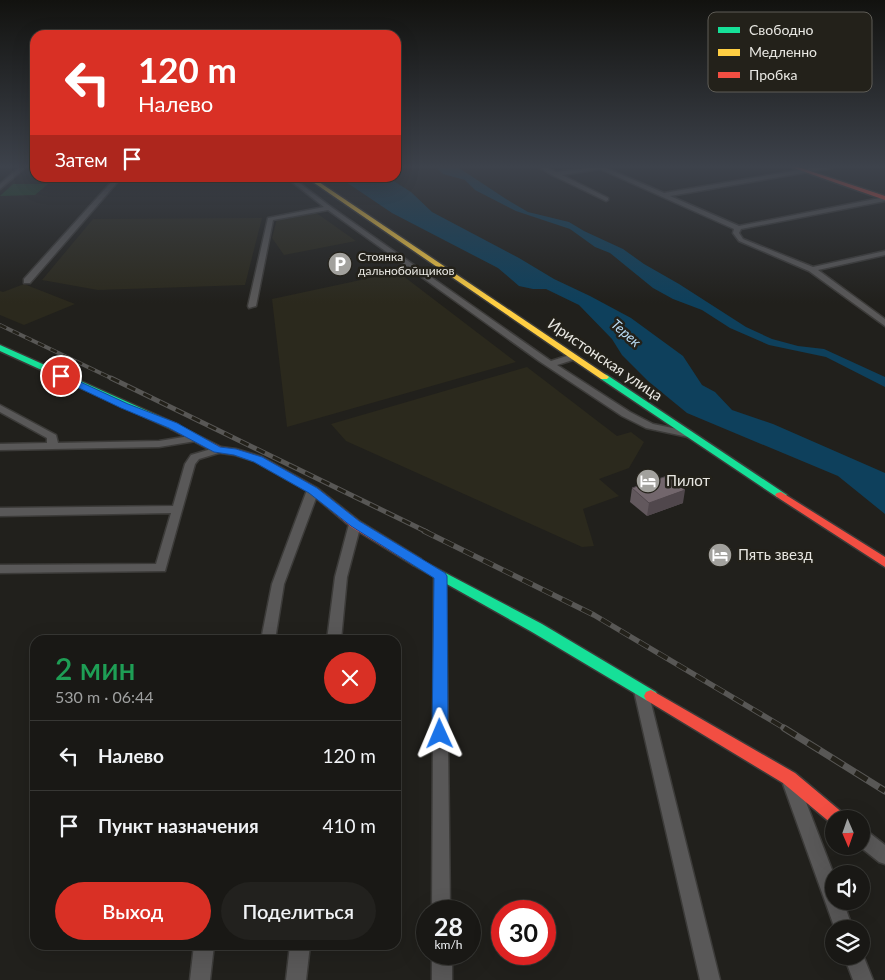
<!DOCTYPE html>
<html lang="ru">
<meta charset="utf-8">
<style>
body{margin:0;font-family:Lato,sans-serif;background:#22211e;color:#f1f3f6;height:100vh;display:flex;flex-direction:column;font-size:19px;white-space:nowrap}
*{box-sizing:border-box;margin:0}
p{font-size:16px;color:#9fa0a0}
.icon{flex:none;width:28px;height:28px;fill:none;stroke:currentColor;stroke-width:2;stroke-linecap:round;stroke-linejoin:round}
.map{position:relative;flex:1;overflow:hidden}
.side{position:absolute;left:30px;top:635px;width:371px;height:315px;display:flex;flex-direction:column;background:#191815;border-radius:15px;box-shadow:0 5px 20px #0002,0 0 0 1px #373734}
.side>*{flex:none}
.guide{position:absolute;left:30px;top:30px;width:371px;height:152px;border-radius:15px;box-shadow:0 5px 20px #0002,0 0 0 1px #373734;background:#d93025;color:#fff;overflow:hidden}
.needle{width:32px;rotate:178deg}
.fabs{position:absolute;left:825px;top:810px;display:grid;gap:10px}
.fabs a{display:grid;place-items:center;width:45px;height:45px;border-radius:50%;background:#191815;box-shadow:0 5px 20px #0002,0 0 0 1px #373734;font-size:25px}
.speed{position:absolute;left:416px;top:900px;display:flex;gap:10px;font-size:25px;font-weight:700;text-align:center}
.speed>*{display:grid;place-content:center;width:65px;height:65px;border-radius:50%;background:#191815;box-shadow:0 5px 20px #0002,0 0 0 1px #373734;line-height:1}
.speed small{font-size:12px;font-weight:400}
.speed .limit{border:8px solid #d22;background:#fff;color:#111}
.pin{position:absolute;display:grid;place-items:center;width:42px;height:42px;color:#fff;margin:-21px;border:2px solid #fff;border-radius:50%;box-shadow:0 1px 5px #0007}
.me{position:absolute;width:55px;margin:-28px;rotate:359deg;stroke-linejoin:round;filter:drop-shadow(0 0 4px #0008)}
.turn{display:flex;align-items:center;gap:18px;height:105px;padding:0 25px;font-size:22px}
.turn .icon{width:65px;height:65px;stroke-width:2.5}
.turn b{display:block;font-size:35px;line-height:42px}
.then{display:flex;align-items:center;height:48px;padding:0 25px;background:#0003;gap:10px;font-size:19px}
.round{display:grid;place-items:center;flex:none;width:52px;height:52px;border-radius:26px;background:#22211e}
.headline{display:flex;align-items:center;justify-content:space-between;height:85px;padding:0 25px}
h1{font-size:30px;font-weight:600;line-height:38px;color:#1e9e55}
.primary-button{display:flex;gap:10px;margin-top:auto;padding:10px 25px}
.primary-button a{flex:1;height:58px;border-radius:30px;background:#d93025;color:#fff;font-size:20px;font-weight:600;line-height:58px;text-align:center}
.primary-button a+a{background:#22211e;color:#f1f3f6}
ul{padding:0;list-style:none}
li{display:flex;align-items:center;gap:15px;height:70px;padding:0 25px;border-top:1px solid #373734}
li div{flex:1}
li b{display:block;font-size:19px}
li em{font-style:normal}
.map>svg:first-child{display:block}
.built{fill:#2b291d}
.green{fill:#1c4a28}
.water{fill:#0e405c}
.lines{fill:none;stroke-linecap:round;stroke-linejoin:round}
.street-casing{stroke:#3c3b39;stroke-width:3}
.fast-casing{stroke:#3c3b39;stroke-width:3}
.slow-casing{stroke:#3c3b39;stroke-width:3}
.jam-casing{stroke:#3c3b39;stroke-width:3}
.street{fill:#595858;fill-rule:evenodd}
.fast{fill:#16e098;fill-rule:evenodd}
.slow{fill:#ffcf43;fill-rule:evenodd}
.jam{fill:#f24e42;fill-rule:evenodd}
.rail-far3-casing{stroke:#585755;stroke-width:4}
.rail-far2-casing{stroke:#585755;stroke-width:5}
.rail-far1-casing{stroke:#585755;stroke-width:5.5}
.rail-casing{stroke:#585755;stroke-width:7}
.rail-far3{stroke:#23211a;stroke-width:2.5;stroke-dasharray:7;stroke-linecap:butt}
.rail-far2{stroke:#23211a;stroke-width:3;stroke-dasharray:9;stroke-linecap:butt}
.rail-far1{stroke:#23211a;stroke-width:4;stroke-dasharray:11;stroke-linecap:butt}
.rail{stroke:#23211a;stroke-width:5;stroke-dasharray:14;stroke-linecap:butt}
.wall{fill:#62585d}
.shaded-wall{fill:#50474c}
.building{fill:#72666c;stroke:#50474c}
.route{fill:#1a73e8;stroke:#114b97}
.labels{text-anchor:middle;stroke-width:5;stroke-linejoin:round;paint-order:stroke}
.far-poi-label{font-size:12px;fill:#e8e7e2;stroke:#23211a;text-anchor:start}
.far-water-label{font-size:14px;font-style:italic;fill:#bbddf6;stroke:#23211a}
.street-label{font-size:15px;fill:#e8e7e2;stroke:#23211a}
.poi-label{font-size:15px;fill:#e8e7e2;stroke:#23211a;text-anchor:start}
.key{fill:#23211a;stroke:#5e5c56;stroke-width:1}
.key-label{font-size:14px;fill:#e8e7e2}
</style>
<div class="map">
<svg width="885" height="980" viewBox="0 0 885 980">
<rect width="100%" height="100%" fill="#21201c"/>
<!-- built -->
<path class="built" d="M315,212L356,241L284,255L272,238L277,219Z
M262,218L245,285L98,290L42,280L93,219Z
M398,272L516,362L287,427L272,299Z
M24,284L75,304L24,325L0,315V291L3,292Z
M527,367L617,436L631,432L644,442L629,468L599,479L619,496L583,509L594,546L582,547L346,441L331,424Z"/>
<!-- green -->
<path class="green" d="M13,184H48L35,195L0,196Z"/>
<!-- water -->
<path class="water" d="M435,166H456L506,199L528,212L569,222L584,231L623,249L644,264L679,284L746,327L772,339L798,346L824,349L885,377V387L826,357L769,345L730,328L702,310L673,299L653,288L610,253L595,247L570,229L516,211L475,190L465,180L443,174Z
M336,178H389L411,192L432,212L519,258L554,279L590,296L631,318L683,356L702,385L715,392L732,410L773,424L885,473V514L838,476L687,413L648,381L622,355L612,339L579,305L546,289H533L519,286L498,268L392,213L346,182L337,179Z"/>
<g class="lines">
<!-- street casing -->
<g class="street-casing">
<path id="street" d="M21,166H27L0,189V184Z
M537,166H544L556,172L605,166L606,168L664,193L823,166H834L831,168L670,196L739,226L885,197V201L741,229L739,233L743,239L813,267L885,251V255L818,270L885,319V326L809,271L739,241L733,233L734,229L600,169L562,175L608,198V200L606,201L552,175Z
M115,178H121L30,283H24V279Z
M287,178H293L331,207L551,361L573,354L576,355V359L557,365L630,412L653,424L692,432L693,434L688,437L646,428L622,416L539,361L328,210L273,220L256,306L249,308L248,306L268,218L324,207Z
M0,405L56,435L58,443L159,441L196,435L201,438L196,441L159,447L0,450V444L47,443V438L0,412Z
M218,447L222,448L223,450L222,452L199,459L195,464L165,571L0,573V565L156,564L171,513L0,516V508L173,506L185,464L191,455Z
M313,487L319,490L284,584L275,640H261L272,584L307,490Z
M355,520L361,524L347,577L341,640H327L335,577L349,524Z
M440,572L444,573L446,576L450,911H432L434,576L436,573Z
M641,685L646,687L648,691L720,980H700L634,691L636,687Z
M791,777L797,779L799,784L834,875V901H843L853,929H835L783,784L785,779Z
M861,829L867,831L885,845V864L879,862L859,846H861Z
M194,945H214L210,980H190Z
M290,945H310L306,980H286Z
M861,950L873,980H853L844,956H861Z
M432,954H452V980H432Z"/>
</g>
<!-- fast casing -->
<g class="fast-casing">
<path id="fast" d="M0,345L179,425L180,427L175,430L171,429L0,351Z
M604,374L607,375L787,495L785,497H777L601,379V375Z
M417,558L542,624L656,692L658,696L656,700L651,702L646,700L532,632L413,565L411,562L413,559Z"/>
</g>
<!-- slow casing -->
<g class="slow-casing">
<path id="slow" d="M307,178H313L609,377L607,379H601Z"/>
</g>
<!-- jam casing -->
<g class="jam-casing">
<path id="jam" d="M788,166H795L885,196V200Z
M175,424L221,447L236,449L262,457L317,488L359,521L421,559L423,562L421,565H413L351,527L309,492L254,461L235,455L214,452L171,429L170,427Z
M781,492L885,557V567L777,497L775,495L777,493Z
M651,690L795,773L844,814L846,819H834V825L832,824L783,783L646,700L644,696L646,692Z"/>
</g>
<!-- street -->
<use href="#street" class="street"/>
<!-- fast -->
<use href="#fast" class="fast"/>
<!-- slow -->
<use href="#slow" class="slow"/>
<!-- jam -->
<use href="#jam" class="jam"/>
<!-- rail-far3 casing -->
<g class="rail-far3-casing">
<path id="rail-far3" d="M0,325L113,379"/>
</g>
<!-- rail-far2 casing -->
<g class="rail-far2-casing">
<path id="rail-far2" d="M111,378L427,532"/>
</g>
<!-- rail-far1 casing -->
<g class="rail-far1-casing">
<path id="rail-far1" d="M424,531L594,615L786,729"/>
</g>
<!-- rail casing -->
<g class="rail-casing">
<path id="rail" d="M784,728L885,791"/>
</g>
<!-- rail-far3 -->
<use href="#rail-far3" class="rail-far3"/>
<!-- rail-far2 -->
<use href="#rail-far2" class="rail-far2"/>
<!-- rail-far1 -->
<use href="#rail-far1" class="rail-far1"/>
<!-- rail -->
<use href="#rail" class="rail"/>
</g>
<!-- wall -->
<path class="wall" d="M632,488L683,503L647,516L630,502Z"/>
<!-- shaded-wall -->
<path class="shaded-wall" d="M685,490L683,503L647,516L649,503Z"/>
<!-- building -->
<path class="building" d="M667,476L685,490L649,503L632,488Z"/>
<!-- sky -->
<linearGradient id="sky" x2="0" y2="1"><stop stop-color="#12120f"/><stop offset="0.55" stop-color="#3d424b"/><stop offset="1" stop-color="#3d424b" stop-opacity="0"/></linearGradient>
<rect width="885" height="303" fill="url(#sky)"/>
<!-- route -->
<path class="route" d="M61,373L128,404L177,423L220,447L236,449L262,457L317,488L359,521L445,573L447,576L448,734L445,739L440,741L434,739L432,734L434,578L351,526L309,493L254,462L234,455L214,452L169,428L121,408L58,378V374Z"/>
<!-- icons -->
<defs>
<g id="parking-disc" transform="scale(1.25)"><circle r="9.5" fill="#a2a19d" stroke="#23211a"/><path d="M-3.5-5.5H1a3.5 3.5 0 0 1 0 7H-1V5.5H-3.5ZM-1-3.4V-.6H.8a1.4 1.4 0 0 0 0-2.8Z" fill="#fff"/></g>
<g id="hotel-disc" transform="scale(1.25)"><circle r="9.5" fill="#a2a19d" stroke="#23211a"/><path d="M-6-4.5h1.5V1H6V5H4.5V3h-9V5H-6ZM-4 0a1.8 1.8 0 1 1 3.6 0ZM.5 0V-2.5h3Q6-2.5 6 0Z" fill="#fff"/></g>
</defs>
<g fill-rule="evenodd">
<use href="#parking-disc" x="340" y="264"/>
<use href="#hotel-disc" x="648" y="481"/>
<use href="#hotel-disc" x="720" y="555"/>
</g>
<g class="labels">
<!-- far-poi labels -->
<g class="far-poi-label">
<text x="358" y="261">Стоянка<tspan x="358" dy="14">дальнобойщиков</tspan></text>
</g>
<!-- far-water labels -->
<g class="far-water-label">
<text transform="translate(626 333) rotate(41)" y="5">Терек</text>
</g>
<!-- street labels -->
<g class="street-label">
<text transform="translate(605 360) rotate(34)" y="5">Иристонская улица</text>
</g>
<!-- poi labels -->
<g class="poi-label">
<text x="666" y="486">Пилот</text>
<text x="738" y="560">Пять звезд</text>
</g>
</g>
<!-- legend -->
<rect x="708" y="12" width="164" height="80" rx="8" class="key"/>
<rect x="718" y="27" width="22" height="6" fill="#16e098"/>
<rect x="718" y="49" width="22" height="7" fill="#ffcf43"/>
<rect x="718" y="72" width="22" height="6" fill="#f24e42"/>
<g class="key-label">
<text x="749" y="35">Свободно</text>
<text x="749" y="57">Медленно</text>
<text x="749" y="80">Пробка</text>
</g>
</svg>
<div class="fabs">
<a><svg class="needle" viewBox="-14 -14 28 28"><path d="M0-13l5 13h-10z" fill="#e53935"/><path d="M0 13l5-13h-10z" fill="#9fa0a0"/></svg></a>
<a><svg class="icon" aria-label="sound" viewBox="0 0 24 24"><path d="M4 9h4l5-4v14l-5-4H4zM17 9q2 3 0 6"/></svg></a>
<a><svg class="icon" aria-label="layers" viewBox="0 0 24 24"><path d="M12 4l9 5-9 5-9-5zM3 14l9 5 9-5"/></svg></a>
</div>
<div class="speed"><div>28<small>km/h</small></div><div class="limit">30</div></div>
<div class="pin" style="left:61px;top:376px;background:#d93025"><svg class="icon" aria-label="arrive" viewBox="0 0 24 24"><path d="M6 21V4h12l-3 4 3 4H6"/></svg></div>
<svg class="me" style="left:440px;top:734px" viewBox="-20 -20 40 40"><path d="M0-17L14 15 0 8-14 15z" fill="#1a73e8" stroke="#fff" stroke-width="4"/></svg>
<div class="guide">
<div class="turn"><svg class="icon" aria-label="left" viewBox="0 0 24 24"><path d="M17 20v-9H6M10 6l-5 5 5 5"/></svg><div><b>120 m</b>Налево</div></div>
<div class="then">Затем<svg class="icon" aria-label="arrive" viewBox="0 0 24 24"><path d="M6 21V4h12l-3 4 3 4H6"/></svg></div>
</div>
<section class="side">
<div class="headline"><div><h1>2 мин</h1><p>530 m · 06:44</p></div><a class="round" style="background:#d93025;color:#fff"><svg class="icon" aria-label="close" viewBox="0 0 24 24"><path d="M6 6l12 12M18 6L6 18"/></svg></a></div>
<ul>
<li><svg class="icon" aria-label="left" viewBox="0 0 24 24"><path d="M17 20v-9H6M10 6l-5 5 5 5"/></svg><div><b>Налево</b></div><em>120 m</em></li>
<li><svg class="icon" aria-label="arrive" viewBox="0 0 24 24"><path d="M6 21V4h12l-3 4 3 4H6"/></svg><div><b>Пункт назначения</b></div><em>410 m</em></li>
</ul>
<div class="primary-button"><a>Выход</a><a>Поделиться</a></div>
</section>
</div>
